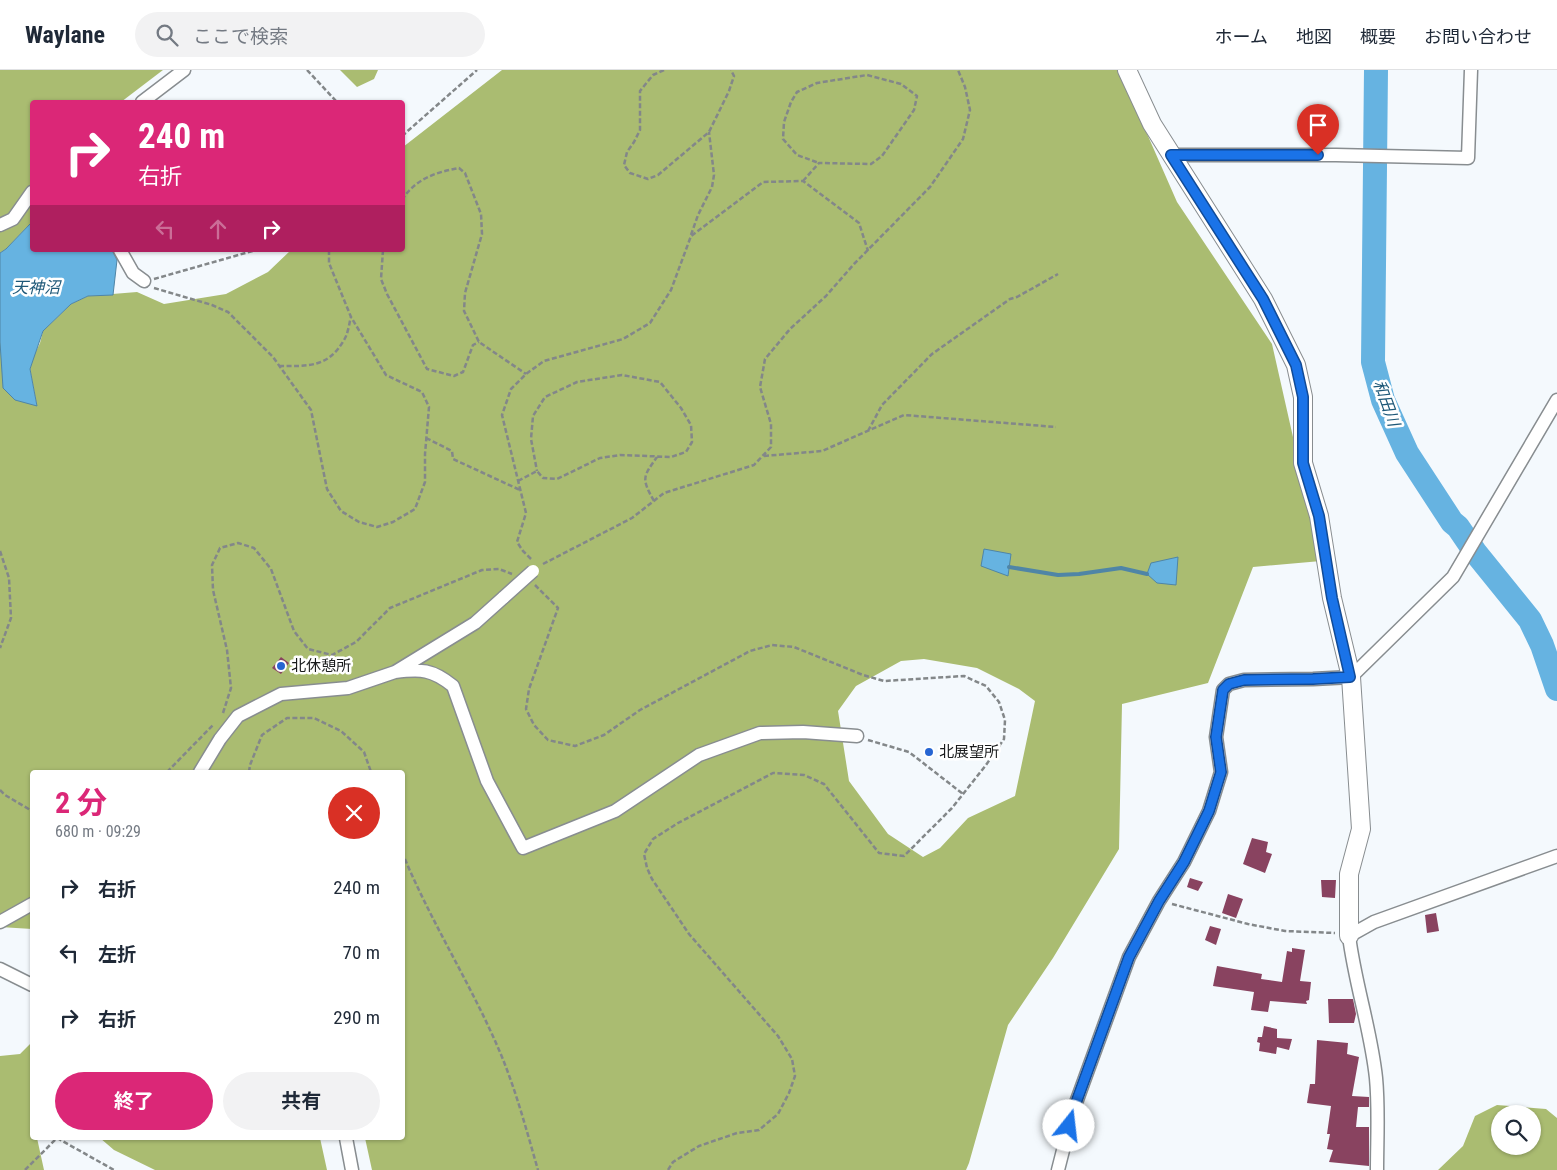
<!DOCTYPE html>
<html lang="ja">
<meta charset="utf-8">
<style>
body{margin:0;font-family:"Roboto Condensed","Noto Sans JP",sans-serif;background:#f2f2f3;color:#1f2937;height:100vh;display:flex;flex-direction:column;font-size:19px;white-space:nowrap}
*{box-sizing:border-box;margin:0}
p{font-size:16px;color:#747a83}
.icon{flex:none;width:28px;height:28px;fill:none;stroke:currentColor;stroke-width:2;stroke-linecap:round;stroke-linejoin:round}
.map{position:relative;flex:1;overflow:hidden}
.details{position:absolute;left:30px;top:700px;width:375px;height:370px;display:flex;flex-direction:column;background:#fff;border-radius:5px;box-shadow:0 1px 4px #0004}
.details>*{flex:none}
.hud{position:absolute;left:30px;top:30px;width:375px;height:152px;border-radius:5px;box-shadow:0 1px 4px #0004;background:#db2777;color:#fff;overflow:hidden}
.tools{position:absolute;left:1491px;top:1035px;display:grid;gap:10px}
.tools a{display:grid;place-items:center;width:50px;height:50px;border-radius:50%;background:#fff;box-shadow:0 1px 4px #0004;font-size:25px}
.pin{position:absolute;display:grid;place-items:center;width:42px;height:42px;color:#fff;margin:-51px -21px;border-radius:50% 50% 50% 0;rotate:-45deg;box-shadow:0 0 5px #0007}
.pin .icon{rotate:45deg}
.me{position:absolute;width:55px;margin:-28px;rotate:16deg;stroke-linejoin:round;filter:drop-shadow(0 0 4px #0008)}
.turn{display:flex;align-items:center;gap:18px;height:105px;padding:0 25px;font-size:22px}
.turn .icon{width:65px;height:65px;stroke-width:2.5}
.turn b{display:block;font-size:35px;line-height:42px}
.lanes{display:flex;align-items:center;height:48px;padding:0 25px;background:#0003;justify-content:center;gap:25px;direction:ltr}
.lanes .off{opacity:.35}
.round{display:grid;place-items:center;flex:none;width:52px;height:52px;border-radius:26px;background:#f2f2f3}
.overview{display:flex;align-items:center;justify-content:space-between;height:85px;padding:0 25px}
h1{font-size:30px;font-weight:700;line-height:38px;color:#db2777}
.cta{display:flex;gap:10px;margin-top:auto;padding:10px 25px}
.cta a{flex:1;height:58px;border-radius:30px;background:#db2777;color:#fff;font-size:20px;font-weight:700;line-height:58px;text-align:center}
.cta a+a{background:#f2f2f3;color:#1f2937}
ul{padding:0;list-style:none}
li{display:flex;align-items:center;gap:15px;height:65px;padding:0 25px}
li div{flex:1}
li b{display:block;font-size:19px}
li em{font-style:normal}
header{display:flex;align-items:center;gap:30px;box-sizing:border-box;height:70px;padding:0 25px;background:#fff;border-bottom:1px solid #e0e1e3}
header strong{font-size:24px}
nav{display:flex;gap:28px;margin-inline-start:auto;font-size:18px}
.search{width:350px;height:45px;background:#f2f2f3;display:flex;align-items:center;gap:12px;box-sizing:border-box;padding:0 18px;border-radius:28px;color:#747a83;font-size:19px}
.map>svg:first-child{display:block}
.forest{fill:#aabc71;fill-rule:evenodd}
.water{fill:#66b3e1;stroke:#4f85a6}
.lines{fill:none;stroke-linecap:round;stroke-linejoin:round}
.stream{stroke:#4f85a6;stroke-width:4}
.river{stroke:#66b3e1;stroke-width:24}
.building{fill:#894360}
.street-casing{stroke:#888d90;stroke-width:15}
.secondary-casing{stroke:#888d90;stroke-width:20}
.path{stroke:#838789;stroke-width:2.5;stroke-dasharray:5 2.5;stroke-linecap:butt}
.street{stroke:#fff;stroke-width:12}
.secondary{stroke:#fff;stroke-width:18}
.street-bridge-casing{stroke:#888d90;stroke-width:15;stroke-linecap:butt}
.street-bridge{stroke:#fff;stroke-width:12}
.route-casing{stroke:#114b97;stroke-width:12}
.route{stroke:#1a73e8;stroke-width:9}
.poi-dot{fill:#2665d2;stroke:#fff;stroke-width:2}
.labels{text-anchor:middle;stroke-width:5;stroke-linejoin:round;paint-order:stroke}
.poi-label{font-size:15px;fill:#191b1c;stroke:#fff;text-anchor:start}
.water-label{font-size:16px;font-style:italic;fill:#1e5878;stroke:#fff}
</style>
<header>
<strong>Waylane</strong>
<div class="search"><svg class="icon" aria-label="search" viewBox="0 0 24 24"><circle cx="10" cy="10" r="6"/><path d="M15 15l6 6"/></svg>ここで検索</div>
<nav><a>ホーム</a><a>地図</a><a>概要</a><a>お問い合わせ</a></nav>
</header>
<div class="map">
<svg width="1557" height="1100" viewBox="0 0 1557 1100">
<rect width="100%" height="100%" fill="#f4f9fd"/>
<!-- forest -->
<path class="forest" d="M0,0H163L121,32H32V153L30,154L6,179L0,183Z
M340,0H378L374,9L357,17Z
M502,0H1119L1177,132L1272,274L1321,491L1253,497L1208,613L1122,634L1119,779L1053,888L1008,955L969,1093L966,1100H372L365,1068H402V702H32V859L0,857V272L37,336L30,299L33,287L40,273L43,261L71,234L88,226L137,222L164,234L226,224L268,202L291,180H402L403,77ZM924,589L977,598L1019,619L1035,631L1015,726L968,748L940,778L923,787L888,764L849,711L838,641L856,616L901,591Z
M32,972V1068H37L44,1100H0V986L20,984Z
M1497,1035L1546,1039L1557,1048V1100H1438L1463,1076L1475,1046ZM1500,1044H1532V1076H1500Z
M100,1068H320L327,1100H155L114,1080Z"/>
<!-- water -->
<path class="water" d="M32,153V180H112L117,190L113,225L88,226L71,234L43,261L30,299L37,336L15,330L3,318L0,272V183L6,179L30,154Z
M984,479L1011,484L1008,506L981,496Z
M1178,487L1176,515L1157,513L1147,504L1151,493Z"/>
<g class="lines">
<!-- stream -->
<path class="stream" d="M1009,497L1058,505L1079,504L1121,498L1147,504"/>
<!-- river -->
<path class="river" d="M1376,0L1373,292L1383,330L1407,383L1452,452L1458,457L1475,482L1530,550L1542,575L1557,619"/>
</g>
<!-- building -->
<path class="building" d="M281,587L289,593L281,604L272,598Z
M1252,768L1268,772L1266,782L1272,784L1265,803L1243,794Z
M1190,808L1203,812L1198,821L1187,817Z
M1321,810H1336L1335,828L1322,827Z
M1228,824L1243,829L1236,848L1222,843Z
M1436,843L1439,861L1427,863L1425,845Z
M1210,856L1221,859L1216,875L1205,870Z
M1292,878L1305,880L1300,911L1311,912L1309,930L1306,931L1307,934L1270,931L1268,942L1251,940L1254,922L1213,916L1217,896L1262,904L1261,909L1282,912L1287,881L1292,882Z
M1328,929H1353L1356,944L1354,953H1329Z
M1264,956L1277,959V968L1292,969L1289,980L1277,977L1276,984L1259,981L1260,973L1257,972L1258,967H1262Z
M1317,970L1348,973L1347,984L1359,987L1352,1026L1369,1027V1037H1358L1356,1057H1369V1096L1329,1092L1333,1080L1327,1079L1330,1064H1327L1331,1036L1307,1033L1310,1014H1315Z"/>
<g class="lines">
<!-- street casing -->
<g class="street-casing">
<path id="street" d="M142,32L184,0
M1171,85H1336L1468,88L1471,0
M0,155L13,149L32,122
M120,180L133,203L144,211
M395,602C421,599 432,599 453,616L487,711L523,778L615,741L699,685L760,663L803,662L857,666
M200,702L220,669L238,646L281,624L348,618L395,602L475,553L504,527
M0,852L32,834
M0,899L32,915
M346,1068L352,1100
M1058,1100L1073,1041L1129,887L1159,831L1184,792L1209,741L1221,702L1216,667L1223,620L1229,614L1244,610L1313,609L1351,607L1453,507L1557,330
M1377,1100C1377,1070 1379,1039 1376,1008C1371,960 1355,914 1349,866L1374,852L1557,786"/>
</g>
<!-- secondary casing -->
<g class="secondary-casing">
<path id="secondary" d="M1127,0L1152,54L1263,229L1296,295L1303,327V393L1319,446L1332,528L1351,607L1361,759L1349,804V866"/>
</g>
<!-- path -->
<path class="path" d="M307,0L337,32
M664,0L653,5L640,21V60L634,72L627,82L624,95L630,103L648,109L658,105L709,62L729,21L734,6L731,0
M402,66L477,0
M803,111L819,93L871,94L882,86L914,40L917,26L901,14L867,5L817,13L797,22L791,32L784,52L783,69L797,85L819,93
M402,130C415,109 436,102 459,98L465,103L481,144L482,164L465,223L464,241L479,272L526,304
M691,165L698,145L712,117L714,105L709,62
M383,180L381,209L387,224L427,299L454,306L463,302L473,275L479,272
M154,209L256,180
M154,218L212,235L228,242L273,287L311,340L327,419L341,441L359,452L377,457L393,452L415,439L425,412V384L429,337L422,322L386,305L351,247L329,193V180
M279,296C308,296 328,298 344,270C348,264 349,254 351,247
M868,361L882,335L932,284L1010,229L1017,227L1058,204
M426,368L452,381L453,389L520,420
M764,386L822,381L904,345L1056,357
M518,411L537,401L543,408L557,409L600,388L620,385L671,387L686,382L692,372L691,355L681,338L660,312L622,305L577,312L545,327L533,346L531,369L537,401
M654,431C641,408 643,407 657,387
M0,481L9,508L11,548L0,578
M531,489L523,481L517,472L526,443L502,345L511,319L526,304L544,291L623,269L650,253L671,220L691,166L763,112L803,111L859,153L868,181
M543,494L632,448L664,423L754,395L771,377V354L760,317L765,289L790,259L826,226L854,194L930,117L963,69L970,40L965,17L958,0
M535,515L558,538L529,619L526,639L534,655L548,670L575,676L604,665L640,640L750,581L772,575L794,577L863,605L884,611L964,606L986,616L999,632L1005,650L1004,669L986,695L952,738L904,786L879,783L824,714L804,705L773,703L678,753L653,769L644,784L647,798L652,809L689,864L778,966L792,989L795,1006L789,1023L778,1044L759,1060L737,1063L699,1076L673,1092L668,1100
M223,643L231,618L227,580L213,520L212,495L220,478L238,473L254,478L271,499L294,561L308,579L332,585L356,572L390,538L482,500L499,499L512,504
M868,670L909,682L963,724
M167,702L213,655
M249,702L250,695L262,665L287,648H314L341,661L364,682L371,702
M0,720L5,725L32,741
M402,782C431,853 473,917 502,987C517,1024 527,1062 538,1100
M1172,834L1248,854L1285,861L1335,863
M57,1068L114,1100
M25,1100L57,1068"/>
<!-- street -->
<use href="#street" class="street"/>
<!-- secondary -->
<use href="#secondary" class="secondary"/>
<!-- street-bridge casing -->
<g class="street-bridge-casing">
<path id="street-bridge" d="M504,527L533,501"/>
</g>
<!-- street-bridge -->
<use href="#street-bridge" class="street-bridge"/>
</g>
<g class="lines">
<!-- route casing -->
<g class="route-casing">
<path id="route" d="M1069,1056L1073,1041L1129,887L1159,831L1184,792L1209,741L1221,702L1216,667L1223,620L1229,614L1244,610L1313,609L1350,607L1332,528L1319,446L1303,393V327L1296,295L1263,229L1171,85H1318"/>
</g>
<!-- route -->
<use href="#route" class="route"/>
</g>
<!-- markers -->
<g class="poi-dot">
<circle cx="281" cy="596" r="5"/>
<circle cx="929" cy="682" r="5"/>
</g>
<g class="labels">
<!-- poi labels -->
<g class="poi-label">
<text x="291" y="601">北休憩所</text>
<text x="939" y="687">北展望所</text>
</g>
<!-- water labels -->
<g class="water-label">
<text x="36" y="223">天神沼</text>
<text transform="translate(1387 333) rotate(70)" y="6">和田川</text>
</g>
</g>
</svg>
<div class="tools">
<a><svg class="icon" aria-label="search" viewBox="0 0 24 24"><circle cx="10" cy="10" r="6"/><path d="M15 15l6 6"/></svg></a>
</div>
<div class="pin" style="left:1318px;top:85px;background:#d93025"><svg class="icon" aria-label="arrive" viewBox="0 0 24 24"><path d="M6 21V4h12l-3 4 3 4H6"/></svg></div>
<svg class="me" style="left:1069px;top:1056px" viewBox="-20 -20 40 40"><circle r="19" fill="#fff"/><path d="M0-13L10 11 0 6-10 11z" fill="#1a73e8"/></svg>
<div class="hud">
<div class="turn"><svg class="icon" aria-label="right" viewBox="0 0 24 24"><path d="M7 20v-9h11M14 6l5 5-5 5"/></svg><div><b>240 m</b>右折</div></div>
<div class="lanes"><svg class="icon off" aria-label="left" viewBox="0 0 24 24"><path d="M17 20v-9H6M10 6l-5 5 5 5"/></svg><svg class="icon off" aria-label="ahead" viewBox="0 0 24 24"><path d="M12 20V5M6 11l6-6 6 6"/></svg><svg class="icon" aria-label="right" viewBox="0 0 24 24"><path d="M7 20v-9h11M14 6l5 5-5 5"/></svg></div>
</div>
<section class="details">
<div class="overview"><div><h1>2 分</h1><p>680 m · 09:29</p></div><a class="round" style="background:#d93025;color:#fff"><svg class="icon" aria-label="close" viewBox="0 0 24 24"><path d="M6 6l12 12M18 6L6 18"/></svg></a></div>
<ul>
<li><svg class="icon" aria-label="right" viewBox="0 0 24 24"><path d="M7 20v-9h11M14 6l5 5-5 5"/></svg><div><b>右折</b></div><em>240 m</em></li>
<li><svg class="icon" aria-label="left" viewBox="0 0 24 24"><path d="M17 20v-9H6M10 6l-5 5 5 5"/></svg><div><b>左折</b></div><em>70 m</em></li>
<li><svg class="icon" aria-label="right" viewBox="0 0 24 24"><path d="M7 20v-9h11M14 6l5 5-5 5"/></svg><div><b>右折</b></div><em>290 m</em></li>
</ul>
<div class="cta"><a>終了</a><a>共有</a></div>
</section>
</div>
